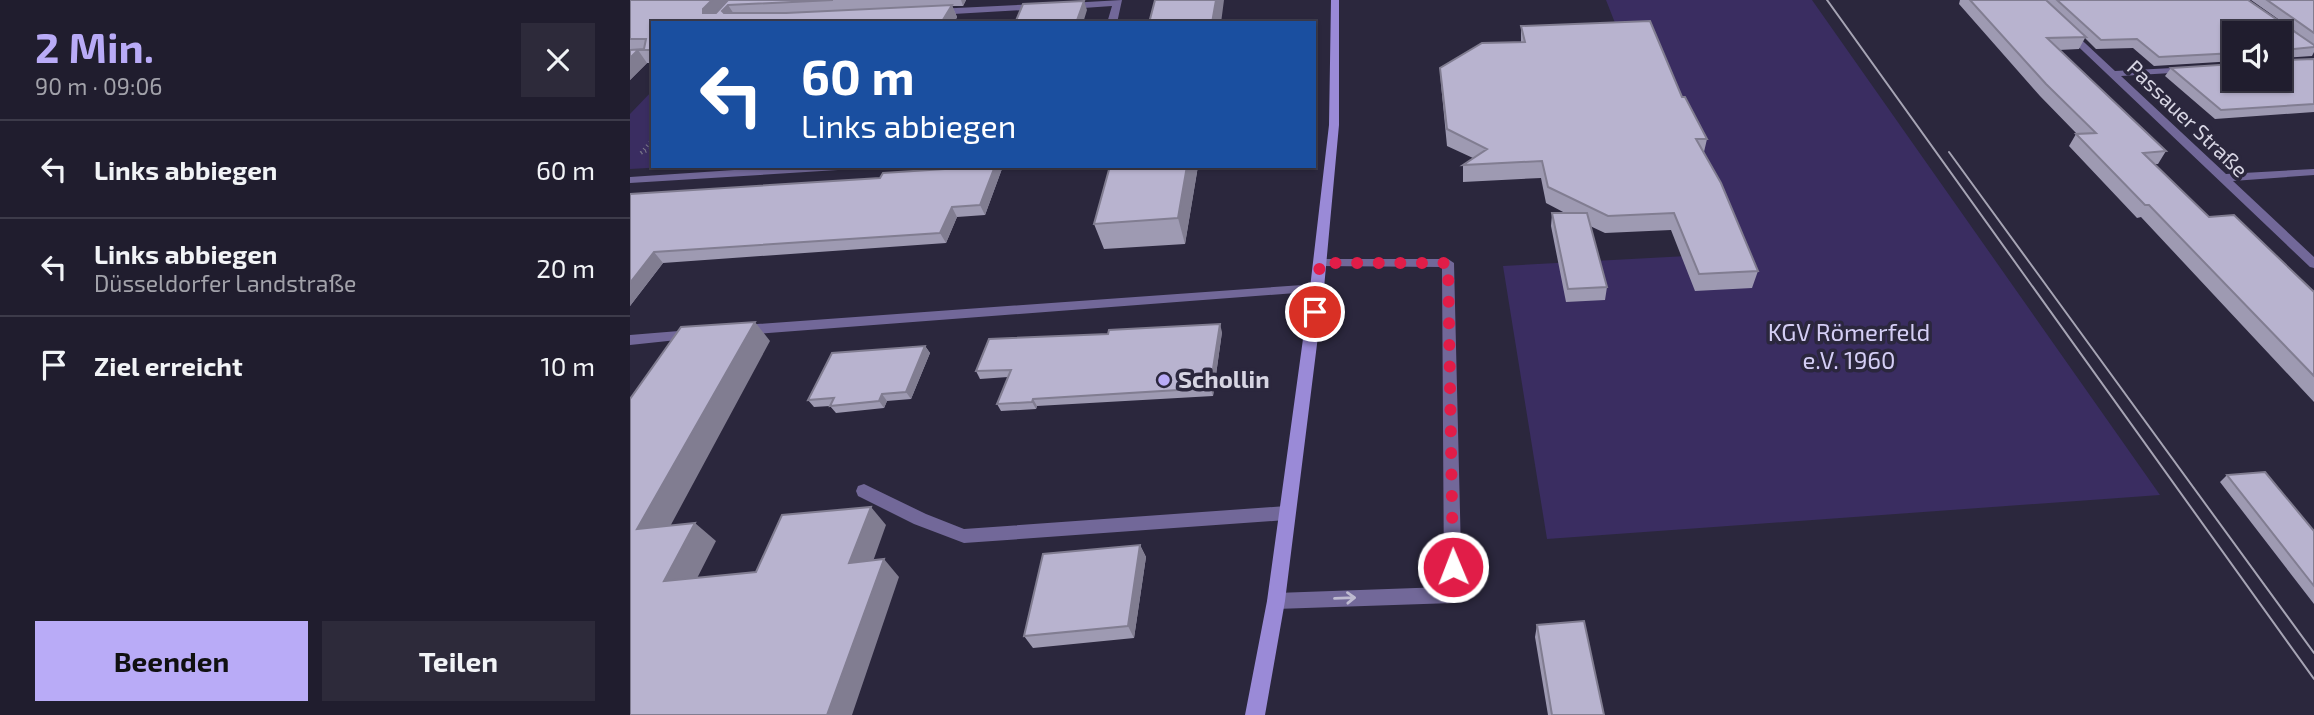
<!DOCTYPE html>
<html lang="de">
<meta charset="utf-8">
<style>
body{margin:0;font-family:"Exo 2",sans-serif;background:#2d2a3a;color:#f1f3f6;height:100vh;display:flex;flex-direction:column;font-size:26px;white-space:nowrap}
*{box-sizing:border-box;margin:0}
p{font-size:23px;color:#a2a2aa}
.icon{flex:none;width:38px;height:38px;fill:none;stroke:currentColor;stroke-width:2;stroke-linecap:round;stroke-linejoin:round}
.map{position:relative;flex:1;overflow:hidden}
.sheet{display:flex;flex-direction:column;background:#201d2e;width:630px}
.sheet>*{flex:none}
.hud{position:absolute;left:21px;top:21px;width:665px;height:147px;border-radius:0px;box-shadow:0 2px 5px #0004,0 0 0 2px #3d3b4a;background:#1a4fa0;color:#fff;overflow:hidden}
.tools{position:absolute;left:1592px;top:21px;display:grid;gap:14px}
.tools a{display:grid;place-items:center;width:70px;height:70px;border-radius:0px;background:#201d2e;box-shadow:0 2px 5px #0004,0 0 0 2px #3d3b4a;font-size:35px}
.pin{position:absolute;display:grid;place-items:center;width:60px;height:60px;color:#fff;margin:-30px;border:4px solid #fff;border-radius:50%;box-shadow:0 2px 7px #0007}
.me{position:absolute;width:77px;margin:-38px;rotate:359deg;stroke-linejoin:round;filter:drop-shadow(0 0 5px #0008)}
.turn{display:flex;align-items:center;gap:24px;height:147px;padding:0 35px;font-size:32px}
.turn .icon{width:91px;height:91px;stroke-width:2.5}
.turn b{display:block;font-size:49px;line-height:60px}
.round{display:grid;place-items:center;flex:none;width:74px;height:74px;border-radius:0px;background:#2d2a3a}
.headline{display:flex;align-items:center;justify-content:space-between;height:119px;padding:0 35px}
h1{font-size:42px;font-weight:700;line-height:52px;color:#b9abf7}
.cta{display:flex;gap:14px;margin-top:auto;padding:14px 35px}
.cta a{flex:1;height:80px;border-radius:0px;background:#b9abf7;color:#111;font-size:28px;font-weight:700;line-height:80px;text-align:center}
.cta a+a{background:#2d2a3a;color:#f1f3f6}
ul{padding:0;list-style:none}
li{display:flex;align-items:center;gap:21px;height:98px;padding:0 35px;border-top:2px solid #3d3b4a}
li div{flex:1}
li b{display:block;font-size:26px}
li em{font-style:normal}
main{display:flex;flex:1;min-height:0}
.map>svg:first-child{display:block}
.green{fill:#3a2d61}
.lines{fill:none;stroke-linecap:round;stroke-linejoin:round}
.path{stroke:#7c798b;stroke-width:3.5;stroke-dasharray:1 3.5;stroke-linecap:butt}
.lane{fill:#726899;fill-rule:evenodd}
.street{fill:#726899;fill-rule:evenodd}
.secondary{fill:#9a8ad7;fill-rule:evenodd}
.tram{stroke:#a6a4b4;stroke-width:2}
.wall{fill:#9e9ab2}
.shaded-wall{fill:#817d91}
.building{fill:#b8b3cf;stroke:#817d91;stroke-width:2}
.oneway{stroke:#bebad0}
.route{stroke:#e11d48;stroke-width:12;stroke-dasharray:0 21.6}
.poi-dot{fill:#b9abf7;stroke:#2b273d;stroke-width:2.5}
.labels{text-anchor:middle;stroke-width:7;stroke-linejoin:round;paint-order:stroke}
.far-street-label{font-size:21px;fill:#d7d5e3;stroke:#2b273d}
.park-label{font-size:24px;fill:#d4cef5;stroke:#2b273d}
.poi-label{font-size:24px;font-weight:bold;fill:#d7d5e3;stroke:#2b273d;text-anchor:start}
</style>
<main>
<section class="sheet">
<div class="headline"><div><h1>2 Min.</h1><p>90 m · 09:06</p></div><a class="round"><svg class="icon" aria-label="close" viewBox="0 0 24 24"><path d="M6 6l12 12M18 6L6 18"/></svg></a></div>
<ul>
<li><svg class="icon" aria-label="left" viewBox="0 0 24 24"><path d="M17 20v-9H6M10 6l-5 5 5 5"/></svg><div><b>Links abbiegen</b></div><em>60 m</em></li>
<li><svg class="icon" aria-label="left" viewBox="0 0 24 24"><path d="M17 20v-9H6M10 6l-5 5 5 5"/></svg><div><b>Links abbiegen</b><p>Düsseldorfer Landstraße</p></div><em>20 m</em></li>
<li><svg class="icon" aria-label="arrive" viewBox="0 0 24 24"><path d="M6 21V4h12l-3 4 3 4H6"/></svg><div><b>Ziel erreicht</b></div><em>10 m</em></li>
</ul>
<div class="cta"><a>Beenden</a><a>Teilen</a></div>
</section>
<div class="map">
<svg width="1684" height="715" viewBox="0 0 1684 715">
<rect width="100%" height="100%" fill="#2b273d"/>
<!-- green -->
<path class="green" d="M976,0H1182L1530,495L917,539L873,266L1076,255Z
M23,90V166H52L0,169V114Z"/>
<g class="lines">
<!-- path -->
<path class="path" d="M11,153L23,148
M11,153L23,139"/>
<!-- lane -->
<path class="lane" d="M690,259H818L824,263L832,595L829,601L823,603L646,609L640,607L637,601L640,595L646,593L814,587L812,267L686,266L684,263L686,260Z
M687,284L694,288L692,291L113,335L106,330L113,325Z
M61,330L68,335L66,338L0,345V335Z
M234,484L296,514L334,529L656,506L662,508L664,513L662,518L656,520L334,543L284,524L228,496L226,491L228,486Z"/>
<!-- street -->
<path class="street" d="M492,0L487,23H477L482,6L439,9L434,6L439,3Z
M408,4L413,7L411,9L306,15L301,12L306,9Z
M1435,30H1441L1485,71L1562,67V71L1558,72L1491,76L1596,174L1684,169V175L1603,181L1684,257V268L1680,267L1435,34Z
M166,166H229L224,169L0,183V177Z"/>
<!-- secondary -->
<path class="secondary" d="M701,0H709V125L694,288L655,601L635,715H615L637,601L680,288L699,125Z"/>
<!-- tram -->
<path class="tram" d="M1197,0L1684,679
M1319,152L1684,653"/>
</g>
<!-- wall -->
<path class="wall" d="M0,0H336L333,6H322L327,17L324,23H23V63H17L0,80Z
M1330,0H1618L1672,36L1621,0H1684V52L1682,56L1653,58L1656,60L1684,59V112L1585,119L1535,76L1541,68L1650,79L1605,33V61L1524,66L1503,48L1466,49L1455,38L1449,49L1429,50L1536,151L1528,164H1524L1579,217L1684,292V402L1511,217L1507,218L1439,146L1446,134H1447L1410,96L1329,4Z
M891,26L1052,97L1077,139L1074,152L1128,271L1122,288L1065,291L1041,230L975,233L960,226L977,287L975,300L936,302L921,226L922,213H935L916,203L911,178L833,182V165L843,158L817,146L811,84L810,68L891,42Z
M373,166L355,215L327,217L316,243L33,263L0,306V194L250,178Z
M568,166L555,244L474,249L464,224Z
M592,332L583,396L407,406L406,409L371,411L367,404L378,377L350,379L346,371Z
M295,346L300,353L281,399L257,401L254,408L206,413L200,406L184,407L178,400Z
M1597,475L1684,531V604L1590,482Z
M510,545L516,557L504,638L403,648L394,636Z
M907,625L974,715H918L905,637Z"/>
<!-- shaded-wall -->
<path class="shaded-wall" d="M82,0H101L81,21L73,13V9Z
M331,0H336L333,6Z
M586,0H594L591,23H582Z
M454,1L457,10L453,23H446Z
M98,5L106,17L99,23L92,11Z
M322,5L327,17L324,23H311Z
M8,50L17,63L0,80V58Z
M365,166H373L355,215L350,205Z
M557,166H568L555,244L548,218Z
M322,207L327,217L316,243L310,233Z
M24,252L33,263L0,306V283Z
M125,322L140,341L29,547L7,529Z
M590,324L592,332L583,396L580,388Z
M295,346L300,353L281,399L276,392Z
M252,394L257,401L254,408L249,401Z
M403,399L407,406L406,409L402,402Z
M241,507L256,525L236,581L219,563Z
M65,523L86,541L57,598L34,581Z
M510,545L516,557L504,638L498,626Z
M254,559L269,577L222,715H197Z"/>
<!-- building -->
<path class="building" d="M0,0H82L73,9V13H86L98,0H203L98,5L92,11L94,13H156L322,5L311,23H23V50H8L0,58V50L14,49L16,39H0Z
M525,0H586L582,23H519Z
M1340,0H1416L1456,37L1417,38L1536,151L1513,153L1579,217L1604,215L1684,292V376L1519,205H1515L1446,134L1466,133L1416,84Z
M1427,0H1618L1684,45V47L1654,50L1653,58L1656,60L1684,59V104L1591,110L1541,68L1605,64V79H1650V33H1605V53L1529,57L1507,39L1471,40Z
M1637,0H1684V33Z
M454,1L446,23H385L393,4Z
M1020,21L1052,97H1055L1077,139H1066L1091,183L1128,271L1069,274L1044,213L978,216L918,187L912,161L833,165L857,149L817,129L810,68L852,43L895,42L891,26Z
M315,166H365L350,205L322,207L310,233L24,252L0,283V194L250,178L253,173L314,169Z
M480,166H557L548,218L464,224Z
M922,213H957L977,287L938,289Z
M125,322L7,529L65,523L34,581L126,572L152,515L241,507L219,563L254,559L197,715H0V399L51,327Z
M590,324L580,388L403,399L402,402L367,404L381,370L346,371L359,339L478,334L479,330Z
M295,346L276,392L252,394L249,401L200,406L204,398L178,400L202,353Z
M1635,472L1684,531V586L1597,475Z
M510,545L498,626L394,636L413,554Z
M954,621L974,715H922L907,625Z"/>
<!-- one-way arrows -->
<defs><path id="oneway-shaft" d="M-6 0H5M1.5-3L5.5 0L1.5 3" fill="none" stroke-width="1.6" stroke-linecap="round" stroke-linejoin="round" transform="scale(1.75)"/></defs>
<use class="oneway" href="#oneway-shaft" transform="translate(715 598) rotate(-2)"/>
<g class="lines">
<!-- route -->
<path class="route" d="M685,312L690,263H818L823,567"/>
</g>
<!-- markers -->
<circle class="poi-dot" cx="534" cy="380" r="7"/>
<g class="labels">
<!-- far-street labels -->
<g class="far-street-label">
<text transform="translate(1557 119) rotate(44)" y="7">Passauer Straße</text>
</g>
<!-- park labels -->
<g class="park-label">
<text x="1219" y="341">KGV Römerfeld<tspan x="1219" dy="28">e.V. 1960</tspan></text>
</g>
<!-- poi labels -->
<g class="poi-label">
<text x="548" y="388">Schollin</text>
</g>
</g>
</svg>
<div class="tools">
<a><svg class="icon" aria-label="sound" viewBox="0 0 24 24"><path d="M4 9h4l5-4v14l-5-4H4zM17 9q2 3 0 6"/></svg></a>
</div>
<div class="pin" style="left:685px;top:312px;background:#d93025"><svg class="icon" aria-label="arrive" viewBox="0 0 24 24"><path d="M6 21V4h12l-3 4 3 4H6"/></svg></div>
<svg class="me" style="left:823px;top:567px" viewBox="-20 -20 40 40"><circle r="17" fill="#e11d48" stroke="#fff" stroke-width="3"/><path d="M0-11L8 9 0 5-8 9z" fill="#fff"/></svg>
<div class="hud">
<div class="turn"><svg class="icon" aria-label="left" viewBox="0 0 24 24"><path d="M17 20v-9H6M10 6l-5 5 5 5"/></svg><div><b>60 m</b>Links abbiegen</div></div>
</div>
</div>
</main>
